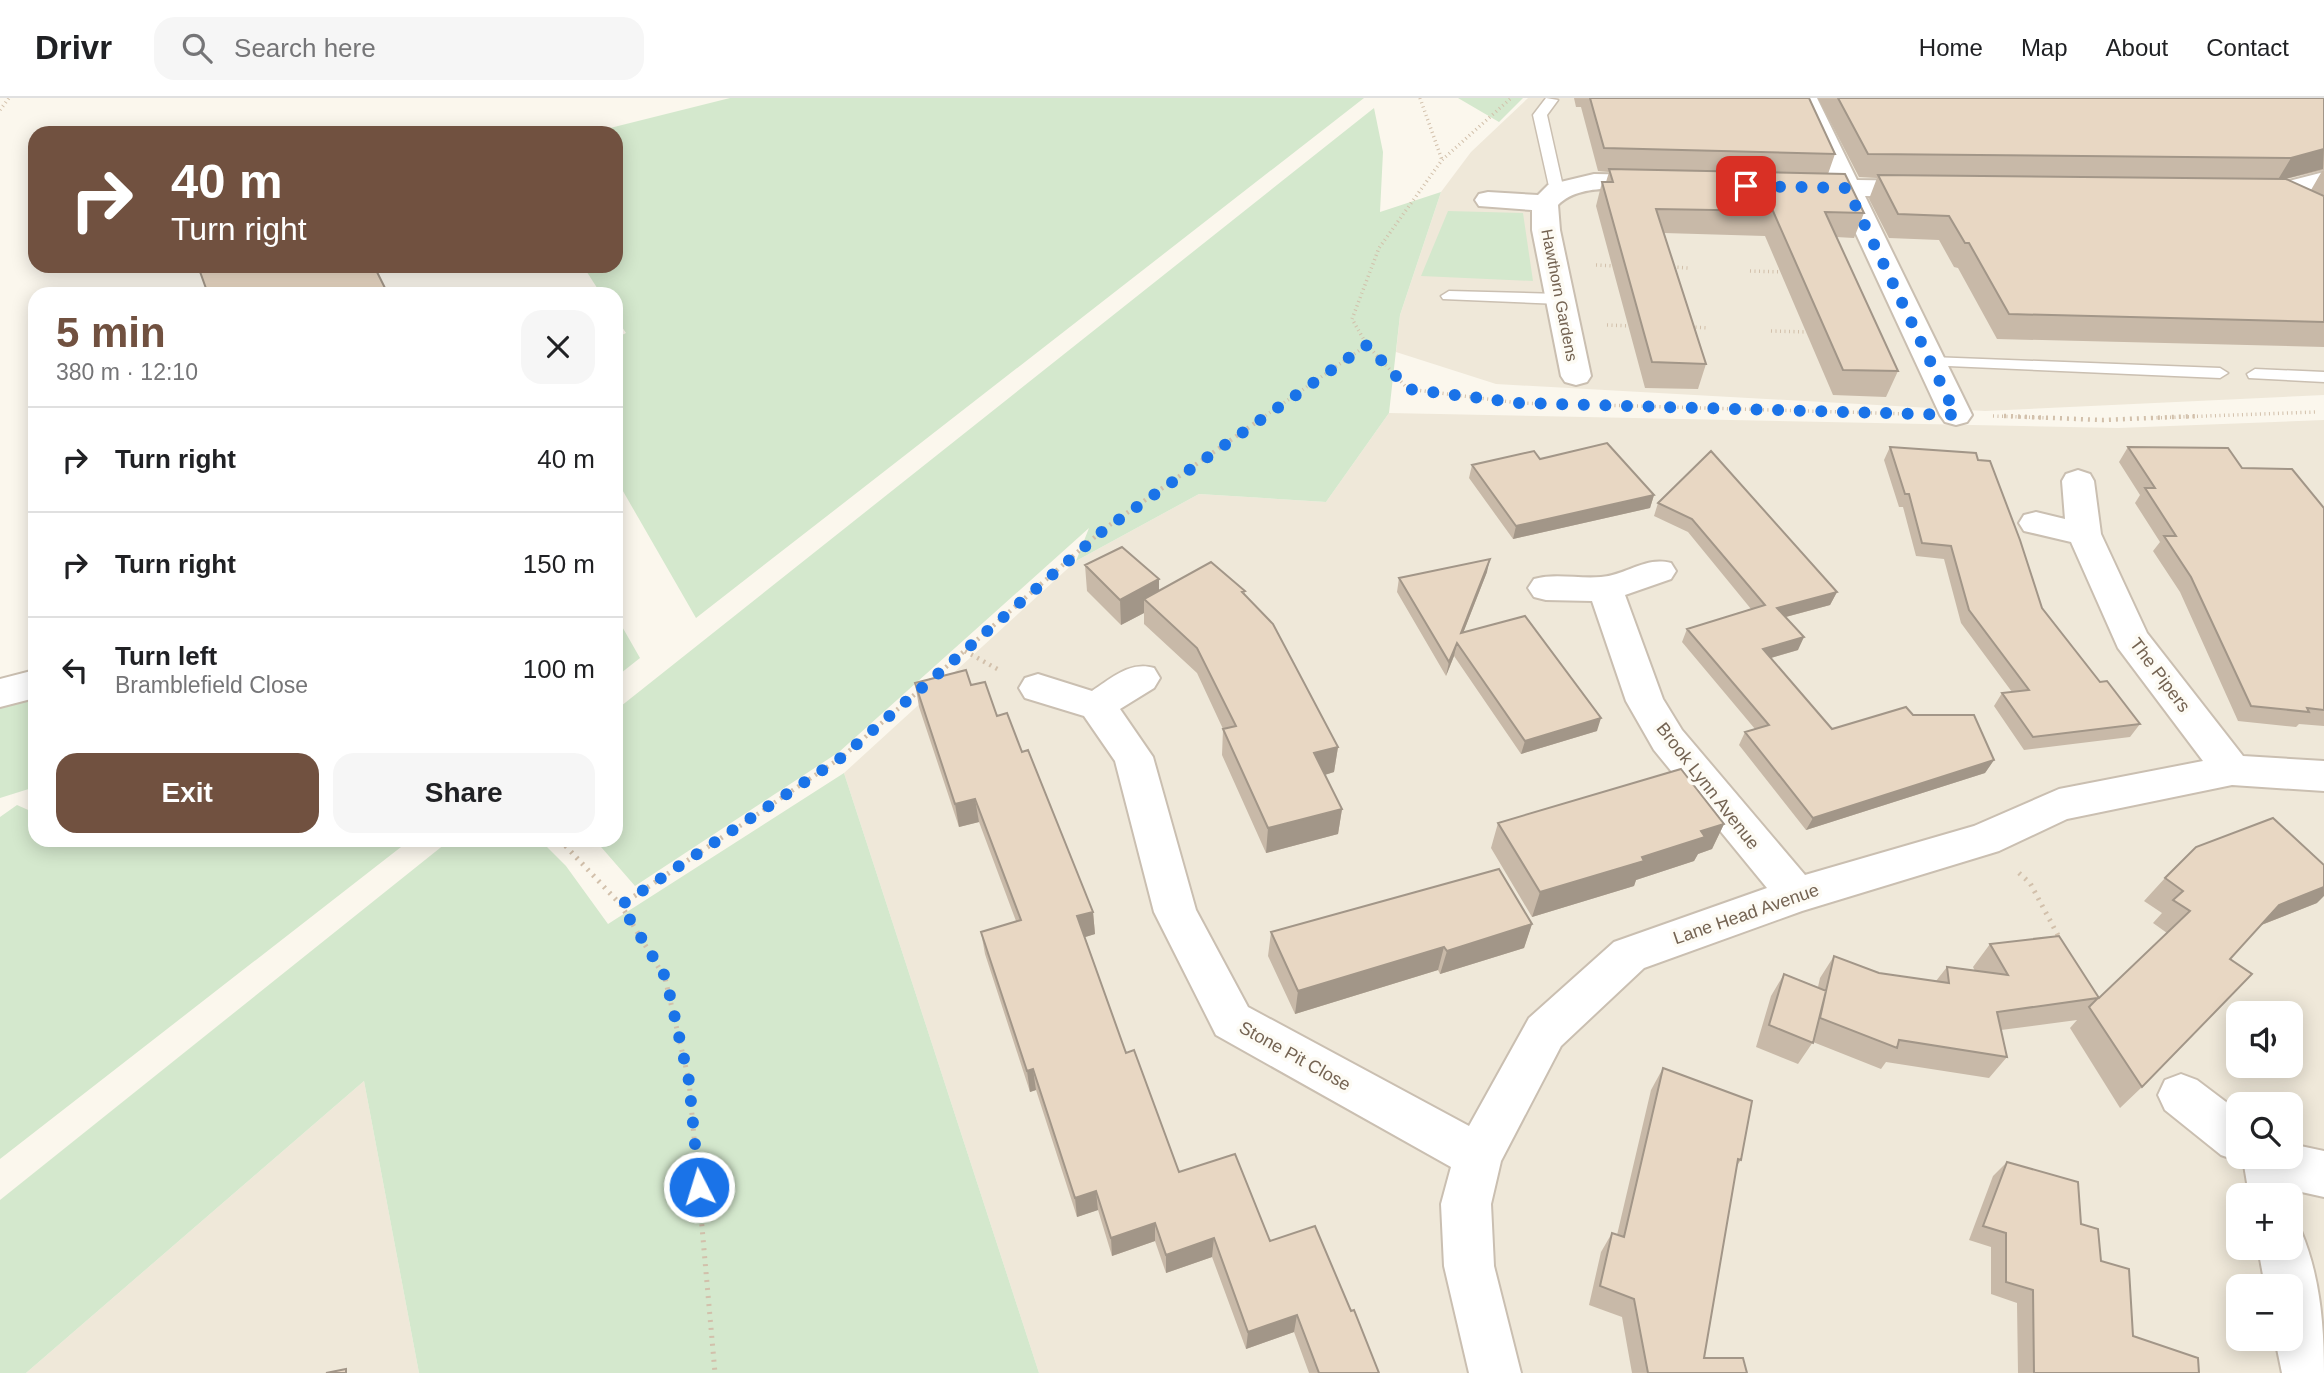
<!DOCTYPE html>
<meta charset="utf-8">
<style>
body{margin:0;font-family:Arial,sans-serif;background:#f6f6f6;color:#202124;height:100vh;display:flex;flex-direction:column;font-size:26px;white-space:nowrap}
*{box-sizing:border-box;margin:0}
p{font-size:23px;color:#757577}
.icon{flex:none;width:38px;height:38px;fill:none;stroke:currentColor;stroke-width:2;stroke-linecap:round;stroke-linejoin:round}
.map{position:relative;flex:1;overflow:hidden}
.side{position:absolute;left:28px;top:189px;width:595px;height:560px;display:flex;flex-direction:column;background:#fff;border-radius:21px;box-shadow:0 4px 18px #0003}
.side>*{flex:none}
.hud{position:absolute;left:28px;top:28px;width:595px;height:147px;border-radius:21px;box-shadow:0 4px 18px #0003;background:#715140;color:#fff;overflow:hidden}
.tools{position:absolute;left:2226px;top:903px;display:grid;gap:14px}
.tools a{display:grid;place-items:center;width:77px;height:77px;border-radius:14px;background:#fff;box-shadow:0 4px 18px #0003;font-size:35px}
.pin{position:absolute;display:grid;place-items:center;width:60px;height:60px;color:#fff;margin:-30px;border-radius:14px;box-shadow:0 4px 10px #0006}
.me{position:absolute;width:77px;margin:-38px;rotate:355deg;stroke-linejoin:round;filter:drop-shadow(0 0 5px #0008)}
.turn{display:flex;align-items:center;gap:24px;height:147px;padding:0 28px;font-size:32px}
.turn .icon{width:91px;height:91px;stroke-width:2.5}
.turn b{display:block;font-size:49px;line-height:60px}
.round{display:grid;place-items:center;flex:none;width:74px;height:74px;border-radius:21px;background:#f6f6f6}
.head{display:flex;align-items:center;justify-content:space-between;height:119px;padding:0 28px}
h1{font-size:42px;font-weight:600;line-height:52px;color:#715140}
.button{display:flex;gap:14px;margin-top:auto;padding:14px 28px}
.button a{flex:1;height:80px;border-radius:21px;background:#715140;color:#fff;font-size:28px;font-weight:600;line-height:80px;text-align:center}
.button a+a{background:#f6f6f6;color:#202124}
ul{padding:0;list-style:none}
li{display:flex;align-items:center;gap:21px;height:105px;padding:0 28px;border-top:2px solid #e0e0e0}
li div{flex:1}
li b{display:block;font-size:26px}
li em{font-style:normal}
header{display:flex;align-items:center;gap:42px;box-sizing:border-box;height:98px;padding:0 35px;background:#fff;border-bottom:2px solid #e0e0e0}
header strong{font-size:33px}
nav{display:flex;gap:38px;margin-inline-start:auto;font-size:24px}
.search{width:490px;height:63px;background:#f6f6f6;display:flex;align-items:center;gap:18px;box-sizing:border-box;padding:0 24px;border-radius:21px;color:#757577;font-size:26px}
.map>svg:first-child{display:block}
.residential{fill:#efe8d9;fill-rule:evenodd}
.green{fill:#d4e8cd}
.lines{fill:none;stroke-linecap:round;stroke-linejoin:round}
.lane-casing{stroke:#cabfb1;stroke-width:3}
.street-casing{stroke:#cabfb1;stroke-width:4}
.path-far2{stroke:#d2c0ab;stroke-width:3.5;stroke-dasharray:1 3.5;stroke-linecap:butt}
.path-far1{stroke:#d2c0ab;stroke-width:4.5;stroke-dasharray:2 5;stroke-linecap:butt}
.path{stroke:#d2c0ab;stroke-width:5;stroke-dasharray:2 6;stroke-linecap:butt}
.lane{fill:#fff;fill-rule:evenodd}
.street{fill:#fff;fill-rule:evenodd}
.wall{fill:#c8b9a8}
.shaded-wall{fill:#a29688}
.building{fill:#e8d7c3;stroke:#a29688;stroke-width:2}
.route{stroke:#1a73e8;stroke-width:12;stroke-dasharray:0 21.6}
.labels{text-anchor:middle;stroke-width:7;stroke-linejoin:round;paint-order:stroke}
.far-street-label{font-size:16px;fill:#746352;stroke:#fdfbf4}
.street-label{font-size:18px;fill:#746352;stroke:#fdfbf4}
</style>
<header>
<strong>Drivr</strong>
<div class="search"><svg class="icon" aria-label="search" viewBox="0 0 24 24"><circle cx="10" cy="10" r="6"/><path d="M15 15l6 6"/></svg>Search here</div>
<nav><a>Home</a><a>Map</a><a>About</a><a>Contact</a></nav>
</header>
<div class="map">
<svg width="2324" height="1275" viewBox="0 0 2324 1275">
<rect width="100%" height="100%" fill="#fbf7ed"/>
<!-- residential -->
<path class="residential" d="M1528,0H2324V297L1985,313L1496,286L1396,254L1400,217L1441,94L1471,54Z
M1389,315L2118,330L2324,322V1275H1039L844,675L1076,463L1199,396L1326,404ZM2238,915H2291V968H2238ZM2238,1006H2291V1059H2238ZM2238,1097H2291V1150H2238ZM2238,1188H2291V1241H2238Z
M364,983L419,1275H26Z"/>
<!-- green -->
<path class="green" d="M730,0H1364L696,520L616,381V240L626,235L616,220V196H601L583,168H616V35H590Z
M1458,0H1523L1499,24Z
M1374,10L1383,54L1380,114L1441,94L1400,217L1389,315L1326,404L1199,396L1076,463L1089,430L839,654L635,788L595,742H616V612Z
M1448,113L1523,115L1533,183L1421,178Z
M616,518L640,560L616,579Z
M35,596V689L0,700V606Z
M844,675L1039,1275H419L364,983L26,1275H0V1102L450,742H540L566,768L608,826Z
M17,707L35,715V742H410L0,1061V719Z"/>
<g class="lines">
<!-- lane casing -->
<g class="lane-casing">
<path id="lane" d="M1546,0L1558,2L1547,17L1564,93L1557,97L1550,93L1533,17Z
M1449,193L1560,196L1568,201L1560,206L1443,201L1441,198Z
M1931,259L2220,270L2228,275L2220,280L1925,267L1923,264Z
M2255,271L2324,274V284L2249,280L2247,276Z"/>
</g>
<!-- street casing -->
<g class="street-casing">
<path id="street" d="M1793,0H1817L1857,82L1924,83L1933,85L1937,91L1933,97L1924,99L1865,98L1972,317L1967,324L1956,327L1945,324L1940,317L1838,97L1790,95L1786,89L1790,83L1831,82Z
M2324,74V90C2297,97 2270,107 2242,100L2238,94L2242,88L2277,86Z
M1594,76L1655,77L1664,79L1668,85L1664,91L1655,93C1625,92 1581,84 1558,107L1560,132L1591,278L1587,284L1576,287L1565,284L1561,278L1532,132V112L1479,108L1475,102L1479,96L1488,94L1538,97L1548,87Z
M2078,372L2090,376L2094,383L2101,436L2147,535L2243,658L2324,663V693L2232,687L2067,721L1999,753L1802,813L1644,870L1561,948L1501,1063L1491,1106L1494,1168L1521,1275H1469L1444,1168L1441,1106L1451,1069L1216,937L1154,814L1115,663L1084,618L1025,600L1019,590L1025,580L1038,576L1092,593C1112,580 1130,563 1154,570L1160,580L1154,590L1120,611L1153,659L1196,812L1248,909L1469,1028L1529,920L1614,844L1767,790L1654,652L1626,603L1592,503L1546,502L1534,499L1528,490L1534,481C1556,475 1578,481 1601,479C1626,477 1646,458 1671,465L1676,473L1671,481L1625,497L1663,601L1682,632L1805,777L1974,728L2059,691L2203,663L2118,550L2071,444L2024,433L2019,425L2024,417L2036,414L2065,421L2062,383L2066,376Z
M35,572V600L0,609V581Z
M2181,976L2197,982L2238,1013V1059H2291V1046L2324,1053V1099L2297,1093L2291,1113V1097H2249L2243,1061L2238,1063L2221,1057L2165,1012L2158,997L2165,982Z
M2291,1129L2301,1133C2320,1178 2324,1227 2324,1275H2282L2275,1241H2291V1188H2265L2258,1150H2291Z"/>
</g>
<!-- path-far2 -->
<path class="path-far2" d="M1420,0L1442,62
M1510,1L1442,62L1379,150L1352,221L1367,247L1408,291L1519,305L1550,306
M0,12L9,0
M1596,167L1615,168
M1673,169L1688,170
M1750,173L1784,174
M1607,227L1633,228
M1691,229L1708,230
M1771,233L1808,234
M1601,307L1910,316
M1993,318L2051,320
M1262,320L1367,247
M2152,320L2316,314"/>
<!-- path-far1 -->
<path class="path-far1" d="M2004,318L2102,322L2198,318
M965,553L999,572
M930,583L1104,431L1265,318
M728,736L842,659L921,591"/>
<!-- path -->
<path class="path" d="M560,742L621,807L665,880L689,983L715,1275
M2019,775L2030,785L2060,841
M621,807L730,734"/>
<!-- lane -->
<use href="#lane" class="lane"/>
<!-- street -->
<use href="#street" class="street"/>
</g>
<!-- wall -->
<path class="wall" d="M1574,0H1809L1835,56L1828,76L1864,115L1854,140L1836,139L1898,273L1886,299L1833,297L1765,138L1664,135L1706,266L1698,291L1645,290L1596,108L1602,84H1606L1609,74L1598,73L1581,9H1576Z
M1818,0H2324V72L2286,81L2311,92L2322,73H2324V249L1997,241L1958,170L1954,169L1939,142L1889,140L1869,101L1877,80L1859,79Z
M1890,349L1978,362L2042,510L2100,584L2140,626L2130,639L2024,652L1994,608L2002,595L2012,594L1961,525L1944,461L1916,458L1903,409H1899L1884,362Z
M2128,349L2242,370L2324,410V628L2299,626L2296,629L2238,623L2180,494L2153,453L2160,444L2135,405L2140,397L2119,364Z
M1711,353L1837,494L1830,507L1786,519L1798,552L1771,560L1832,631L1913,617L1994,662L1985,675L1806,732L1739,647L1745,634L1755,631L1682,544L1687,531L1751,511L1688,434L1654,418L1658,405Z
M1472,367L1654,397L1650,410L1513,441L1469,380Z
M1085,467L1159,492L1245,493L1244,497L1338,649L1334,674L1325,677L1342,711L1338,736L1266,755L1222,657L1223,631L1197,575L1144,526V515L1121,527L1087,493Z
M1487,474L1463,535L1597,633L1521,656L1454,558L1446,578L1397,494L1399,480Z
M915,585L971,587L997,618L1022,654L1093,814L1095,836L1085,839L1126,955L1179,1074L1270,1143L1351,1213L1379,1275H1309L1294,1234L1246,1251L1212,1159L1166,1175L1155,1143L1112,1158L1098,1112L1077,1119L1036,992L1030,994L985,856L981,834L1016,823L979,724L959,729L919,609Z
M1498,725L1724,726L1712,751L1698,756L1694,763L1636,782L1634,788L1532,819L1491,750Z
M2165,780L2317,805L2259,828L2230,861L2142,989L2120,1010L2070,930L2077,922L2001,932L2007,959L1989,980L1886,964L1881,971L1813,944L1798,966L1756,949L1771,898L1784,876L1818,889L1820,880L1834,858L1879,875L1936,883L1947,869L1975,873L1973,869L1990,846L2099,900L2167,835L2153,825L2162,815L2144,803Z
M1532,826L1524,850L1440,876L1438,872L1295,916L1268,858L1271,834Z
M1663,970L1741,1062L1736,1069L1704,1260L1747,1275H1632L1622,1219L1589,1207L1601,1154L1612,1135L1617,1137L1651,992Z
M2007,1064L2081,1126L2101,1163L2133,1238L2199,1275H2018L2017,1205L1991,1196V1149L1969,1142L1993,1078Z"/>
<!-- shaded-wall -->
<path class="shaded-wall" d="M2324,51L2323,71L2277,83L2291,60Z
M1654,397L1650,410L1513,441L1516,428Z
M1490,461L1487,474L1458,548L1461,535Z
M1159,481V507L1144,501V515L1121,527L1120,502Z
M1837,494L1830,507L1771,523L1777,510Z
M1804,539L1798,552L1757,564L1763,551Z
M1457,545L1454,558L1446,578L1449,564Z
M1601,620L1597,633L1521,656L1525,643Z
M1338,649L1334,674L1311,681L1314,655Z
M1994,662L1985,675L1806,732L1813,720Z
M975,701L979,724L959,729L955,706Z
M1342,711L1338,736L1266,755L1268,730Z
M1724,726L1712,751L1698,756L1694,763L1636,782L1634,788L1532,819L1540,794L1642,759L1701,733Z
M2324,789V798L2317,805L2256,829L2279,807Z
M1093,814L1095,836L1079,841L1077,818Z
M1532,826L1524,850L1440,876L1447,853Z
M1444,849L1438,872L1295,916L1298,893Z
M1033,971L1036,992L1030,994L1027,973Z
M1096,1093L1098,1112L1077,1119L1075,1100Z
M1155,1125V1143L1112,1158L1111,1140Z
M1214,1140L1212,1159L1166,1175V1157Z
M1297,1217L1294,1234L1246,1251L1248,1234Z"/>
<!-- building -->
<path class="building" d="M1590,0H1809L1835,56L1604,50Z
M1838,0H2324V51L2291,60L1868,56Z
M1609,71L1845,76L1864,115L1825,114L1898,273L1843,272L1773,113L1656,111L1706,266L1652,264L1602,84H1613Z
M1878,77L2286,81L2324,98V224L2009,216L1969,145H1965L1949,118L1898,116Z
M198,168H374L388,196H208Z
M1607,345L1654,397L1516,428L1472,367L1534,353L1540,361Z
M1890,349L1976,355L1978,362L1990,363L2020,442L2042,510L2100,584L2107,583L2140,626L2033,639L2002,595L2029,592L1969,512L1951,448L1922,445L1909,396H1905Z
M2128,349L2228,350L2242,370L2292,371L2324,410V612L2307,610L2309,614L2251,608L2191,479L2164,438H2176L2145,390H2155Z
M1711,353L1837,494L1777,510L1804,539L1763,551L1832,631L1906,609L1913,617H1974L1994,662L1813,720L1745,634L1769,627L1687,531L1765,507L1692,421L1658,405Z
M1122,449L1159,481L1120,502L1085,467Z
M1490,461L1461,535L1525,518L1601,620L1525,643L1457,545L1449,564L1399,480Z
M1211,464L1245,493L1242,494L1273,526L1338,649L1314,655L1342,711L1268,730L1223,631L1236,628L1197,550L1144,501Z
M966,572L971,587L985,584L997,618L1007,615L1022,654L1028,652L1093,814L1077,818L1126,955L1134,952L1179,1074L1235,1056L1270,1143L1315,1128L1351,1213L1354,1212L1379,1275H1319L1297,1217L1248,1234L1214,1140L1166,1157L1155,1125L1111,1140L1096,1093L1075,1100L1033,971L1027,973L981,834L1021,822L975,701L955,706L915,585Z
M1681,671L1724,726L1701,733L1705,739L1642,759L1644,763L1540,794L1498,725Z
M2273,720L2324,767V789L2279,807L2230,861L2252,876L2142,989L2089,909L2098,900L1997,914L2007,959L1899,942L1897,950L1820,920L1826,893L1813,945L1769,927L1784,876L1826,893L1834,858L1879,875L1949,885L1947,869L2008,877L1990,846L2059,838L2099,900L2190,813L2173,802L2183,793L2165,780L2196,749Z
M1499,771L1532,826L1447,853L1444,849L1298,893L1271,834Z
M1663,970L1752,1003L1741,1062L1738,1061L1704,1260H1743L1747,1275H1648L1634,1201L1600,1188L1612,1135L1624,1139Z
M2007,1064L2078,1084L2081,1126L2098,1131L2101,1163L2129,1171L2133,1238L2198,1260L2199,1275H2034L2033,1192L2006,1184V1135L1983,1128Z
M346,1271V1275H326Z"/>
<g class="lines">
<!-- route -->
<path class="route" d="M699,1089L689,983L666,880L621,807L842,659L1104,432L1367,247L1408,291L1519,305L1956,317L1847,90L1746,88"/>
</g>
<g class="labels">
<!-- far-street labels -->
<g class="far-street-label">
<text transform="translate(1560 197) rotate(79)" y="6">Hawthorn Gardens</text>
</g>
<!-- street labels -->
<g class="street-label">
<text transform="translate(2160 577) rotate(53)" y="6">The Pipers</text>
<text transform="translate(1708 688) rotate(52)" y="6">Brook Lynn Avenue</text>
<text transform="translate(1746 816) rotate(-19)" y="6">Lane Head Avenue</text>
<text transform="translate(1295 958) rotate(29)" y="6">Stone Pit Close</text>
</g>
</g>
</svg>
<div class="tools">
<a><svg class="icon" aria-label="sound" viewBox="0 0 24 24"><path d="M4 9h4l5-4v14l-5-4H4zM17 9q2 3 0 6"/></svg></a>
<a><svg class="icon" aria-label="search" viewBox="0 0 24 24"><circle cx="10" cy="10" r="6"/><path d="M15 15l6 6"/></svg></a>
<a>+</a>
<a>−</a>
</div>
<div class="pin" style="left:1746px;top:88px;background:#d93025"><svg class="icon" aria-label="arrive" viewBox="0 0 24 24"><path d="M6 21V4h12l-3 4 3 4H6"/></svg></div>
<svg class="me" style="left:699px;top:1089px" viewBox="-20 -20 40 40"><circle r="17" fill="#1a73e8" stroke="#fff" stroke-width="3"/><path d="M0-11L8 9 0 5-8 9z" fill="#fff"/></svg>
<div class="hud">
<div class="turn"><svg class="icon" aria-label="right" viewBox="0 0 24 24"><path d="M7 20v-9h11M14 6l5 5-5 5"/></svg><div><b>40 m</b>Turn right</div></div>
</div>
<section class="side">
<div class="head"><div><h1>5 min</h1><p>380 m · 12:10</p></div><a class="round"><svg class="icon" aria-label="close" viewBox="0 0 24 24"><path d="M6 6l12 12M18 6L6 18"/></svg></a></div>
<ul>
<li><svg class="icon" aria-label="right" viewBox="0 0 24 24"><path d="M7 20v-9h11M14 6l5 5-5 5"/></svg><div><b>Turn right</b></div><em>40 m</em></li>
<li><svg class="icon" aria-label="right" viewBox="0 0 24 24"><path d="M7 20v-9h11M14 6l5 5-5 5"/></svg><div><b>Turn right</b></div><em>150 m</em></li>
<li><svg class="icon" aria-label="left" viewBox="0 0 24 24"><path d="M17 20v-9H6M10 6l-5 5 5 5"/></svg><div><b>Turn left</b><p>Bramblefield Close</p></div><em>100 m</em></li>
</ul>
<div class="button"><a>Exit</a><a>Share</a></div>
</section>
</div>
